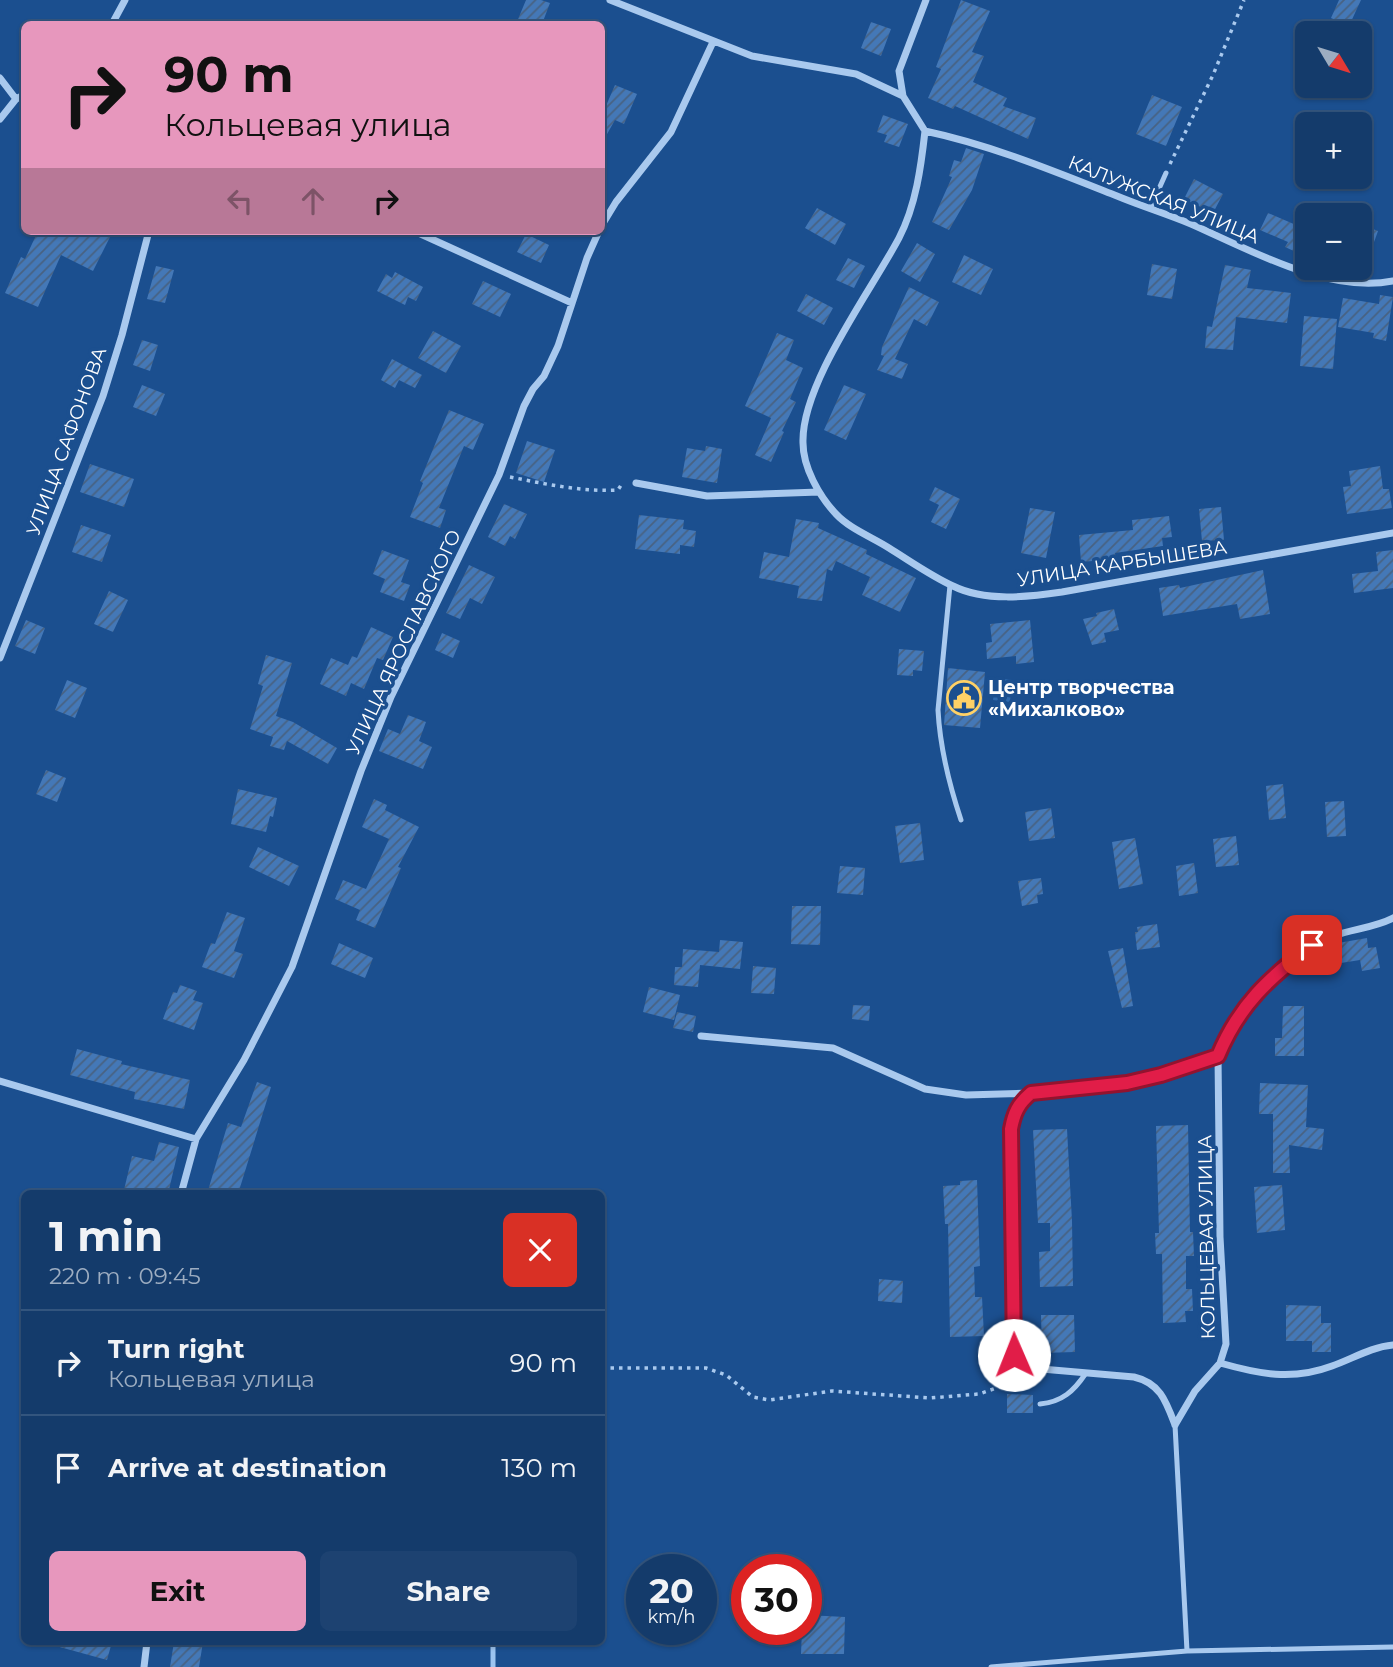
<!DOCTYPE html>
<meta charset="utf-8">
<style>
body{margin:0;font-family:Montserrat,sans-serif;background:#1d4271;color:#f1f3f6;height:100vh;display:flex;flex-direction:column;font-size:26px;white-space:nowrap}
*{box-sizing:border-box;margin:0}
p{font-size:23px;color:#9dadc1}
.icon{flex:none;width:38px;height:38px;fill:none;stroke:currentColor;stroke-width:2;stroke-linecap:round;stroke-linejoin:round}
.map{position:relative;flex:1;overflow:hidden}
.details{position:absolute;left:21px;top:1190px;width:584px;height:455px;display:flex;flex-direction:column;background:#143b6b;border-radius:10px;box-shadow:0 2px 5px #0004,0 0 0 2px #33557e}
.details>*{flex:none}
.guide{position:absolute;left:21px;top:21px;width:584px;height:214px;border-radius:10px;box-shadow:0 2px 5px #0004,0 0 0 2px #33557e;background:#e797bd;color:#111;overflow:hidden}
.needle{width:46px;rotate:128deg}
.tools{position:absolute;left:1295px;top:21px;display:grid;gap:14px}
.tools a{display:grid;place-items:center;width:77px;height:77px;border-radius:10px;background:#143b6b;box-shadow:0 2px 5px #0004,0 0 0 2px #33557e;font-size:35px}
.speed{position:absolute;left:626px;top:1554px;display:flex;gap:14px;font-size:35px;font-weight:700;text-align:center}
.speed>*{display:grid;place-content:center;width:91px;height:91px;border-radius:50%;background:#143b6b;box-shadow:0 2px 5px #0004,0 0 0 2px #33557e;line-height:1}
.speed small{font-size:18px;font-weight:400}
.speed .limit{border:10px solid #d22;background:#fff;color:#111}
.pin{position:absolute;display:grid;place-items:center;width:60px;height:60px;color:#fff;margin:-30px;border-radius:14px;box-shadow:0 4px 10px #0006}
.me{position:absolute;width:77px;margin:-38px;rotate:359deg;stroke-linejoin:round;filter:drop-shadow(0 0 5px #0008)}
.turn{display:flex;align-items:center;gap:24px;height:147px;padding:0 28px;font-size:32px}
.turn .icon{width:91px;height:91px;stroke-width:2.5}
.turn b{display:block;font-size:49px;line-height:60px}
.lanes{display:flex;align-items:center;height:66px;padding:0 28px;background:#0003;justify-content:center;gap:35px;direction:ltr}
.lanes .off{opacity:.35}
.round{display:grid;place-items:center;flex:none;width:74px;height:74px;border-radius:10px;background:#1d4271}
.overview{display:flex;align-items:center;justify-content:space-between;height:119px;padding:0 28px}
h1{font-size:42px;font-weight:700;line-height:52px}
.action{display:flex;gap:14px;margin-top:auto;padding:14px 28px}
.action a{flex:1;height:80px;border-radius:10px;background:#e797bd;color:#111;font-size:28px;font-weight:700;line-height:80px;text-align:center}
.action a+a{background:#1d4271;color:#f1f3f6}
ul{padding:0;list-style:none}
li{display:flex;align-items:center;gap:21px;height:105px;padding:0 28px;border-top:2px solid #33557e}
li div{flex:1}
li b{display:block;font-size:26px}
li em{font-style:normal}
.map>svg:first-child{display:block}
.garden{fill:#2e69ad}
.lines{fill:none;stroke-linecap:round;stroke-linejoin:round}
.stream{stroke:#9cc4f0;stroke-width:5}
.building{fill:url(#building-hatch)}
.path{stroke:#a9c9ee;stroke-width:3.5;stroke-dasharray:3.5 5;stroke-linecap:butt}
.lane{stroke:#a9c9ee;stroke-width:5}
.street{stroke:#a9c9ee;stroke-width:7}
.route-casing{stroke:#92132f;stroke-width:18}
.route{stroke:#e11d48;stroke-width:12}
.labels{text-anchor:middle;stroke-width:7;stroke-linejoin:round;paint-order:stroke}
.street-label{font-size:19px;fill:#fff;stroke:#1b4f8f}
.poi-label{font-size:19px;font-weight:bold;fill:#fff;stroke:#1b4f8f;text-anchor:start}
</style>
<div class="map">
<svg width="1393" height="1667" viewBox="0 0 1393 1667">
<defs>
<pattern id="building-hatch" width="6" height="6" patternUnits="userSpaceOnUse" patternTransform="scale(1.75)"><rect width="6" height="6" fill="#4478b7"/><path d="M-1 1l2-2M0 6l6-6M5 7l2-2" fill="none" stroke="#486282"/></pattern>
</defs>
<rect width="100%" height="100%" fill="#1b4f8f"/>
<!-- garden -->
<path class="garden" d="M996,678L1012,680L1010,702L993,700Z"/>
<g class="lines">
<!-- stream -->
<path class="stream" d="M493,1667V1642"/>
</g>
<!-- building -->
<path class="building" d="M526,0H541L550,3L542,24H516Z
M961,0L990,11L972,52L984,56L973,82L1007,98L1003,106L1036,118L1028,139L955,106L953,109L928,98L941,69L936,67Z
M1339,0H1361L1349,26L1331,18Z
M871,22L891,29L881,56L861,48Z
M615,85L637,94L624,124L615,120L602,143V115Z
M1152,95L1182,107L1166,146L1136,134Z
M883,115L908,124L899,147L884,142L887,135L877,132Z
M966,148L984,154L972,190L949,230L932,222L952,177L949,176L954,160L961,162Z
M1194,179L1223,194L1213,213L1184,199Z
M1307,202V257L1285,247L1288,242L1260,230L1268,213L1296,225Z
M817,208L846,224L835,245L805,228Z
M1360,224L1378,231L1362,276L1360,275Z
M38,231H97L110,237L93,271L61,255L38,307L5,293L21,257L25,259Z
M526,234L549,245L541,263L517,252Z
M917,243L935,254L920,282L901,271Z
M964,255L993,269L981,295L952,282Z
M848,258L865,266L854,288L836,280Z
M1152,264L1177,269L1172,299L1147,295Z
M1225,265L1251,270L1247,288L1291,293L1287,323L1236,317L1233,350L1205,348L1207,326L1212,327Z
M156,266L174,270L165,303L147,299Z
M395,272L423,287L416,301L408,297L405,305L377,291L386,274L392,278Z
M483,281L511,294L500,317L472,304Z
M909,287L939,302L927,326L914,319L895,359L908,364L902,379L877,370L884,356L881,355L882,347Z
M806,294L833,308L824,325L797,311Z
M1380,295L1393,297L1386,341L1373,338L1374,333L1338,327L1343,298L1379,304Z
M1304,316L1337,319L1333,369L1300,366Z
M433,331L461,346L446,373L418,358Z
M777,333L794,340L786,360L803,368L790,399L796,402L782,431L784,432L771,462L755,455L771,418L745,406Z
M142,340L158,345L150,371L133,365Z
M392,359L422,375L415,388L399,380L395,388L381,380Z
M142,385L165,394L156,416L133,407Z
M844,385L866,394L846,440L824,430Z
M449,410L484,424L473,450L464,446L439,508L446,510L440,528L410,517L423,483L420,481Z
M527,441L555,450L544,482L516,473Z
M706,446L722,449L717,483L682,477L687,448L705,451Z
M90,464L134,479L124,507L80,492Z
M1380,466L1383,489H1389L1392,508L1347,514L1343,487L1351,486L1349,471Z
M935,487L960,499L946,529L931,522L939,505L929,500Z
M504,504L527,514L515,539L510,536L505,546L488,537Z
M1221,507L1224,540L1202,541L1199,509Z
M1030,508L1055,512L1046,558L1021,553Z
M639,515L684,520L683,529L696,531L694,547L680,545V554L635,549Z
M1169,516L1172,537L1162,538L1163,546L1115,553L1116,559L1081,562L1079,535L1133,530L1132,520Z
M796,519L819,523L818,528L867,550L866,554L916,578L900,612L862,595L870,577L836,561L832,571L827,569L822,601L797,598L799,586L759,578L764,552L789,557Z
M81,525L111,535L102,562L72,552Z
M382,550L409,560L401,582L410,585L404,601L380,592L385,579L373,574Z
M1393,550V588L1354,593L1352,574L1378,571L1376,552Z
M469,565L495,577L482,604L470,598L460,619L446,613Z
M1263,570L1270,614L1240,619L1237,604L1163,616L1159,588L1179,585L1180,588Z
M109,591L128,600L113,632L94,624Z
M1114,609L1119,630L1104,633L1106,642L1092,645L1083,619L1097,616L1096,613Z
M26,620L45,628L35,654L15,646Z
M1030,620L1034,662L1016,664V656L987,659L986,643L992,642L990,624Z
M371,627L393,637L383,660L377,658L364,689L351,683L346,696L320,684L331,658L348,665L352,656L357,658Z
M442,633L460,641L453,658L435,650Z
M899,649L924,651L922,671L913,670V676L897,675Z
M266,655L292,663L276,716L293,722L337,748L328,764L287,741L284,750L270,746L273,737L250,729L263,686L258,684Z
M948,668L985,672L980,728L944,725Z
M67,680L87,688L75,718L55,710Z
M408,715L426,722L419,741L432,747L423,769L379,751L388,729L400,734Z
M46,770L66,778L57,802L36,794Z
M1283,784L1286,818L1269,820L1266,786Z
M238,789L277,798L273,817L270,816L266,832L231,824Z
M374,799L387,805L385,810L419,827L398,867L401,868L375,928L356,920L360,910L335,899L343,880L366,889L389,839L362,827Z
M1344,801L1346,836L1327,837L1325,802Z
M1051,808L1055,838L1029,841L1025,812Z
M920,823L924,860L900,863L895,826Z
M1236,836L1239,865L1216,867L1213,839Z
M1135,838L1143,884L1119,889L1112,842Z
M258,847L299,866L289,886L249,867Z
M1194,863L1198,893L1179,896L1176,866Z
M840,866L865,868L863,895L837,893Z
M1041,878L1043,894L1037,895L1038,903L1022,906L1018,881Z
M792,906H821L820,945L791,944Z
M227,912L245,918L234,951L243,954L234,978L202,967L211,943L215,944Z
M1157,924L1160,947L1137,950L1135,932H1138L1137,927Z
M1367,938L1368,948L1376,947L1380,968L1362,971L1360,960L1341,963L1338,943Z
M720,940L743,942L740,969L700,965L698,987L674,985L675,967H682L683,949L719,952Z
M339,943L373,958L365,978L331,964Z
M1123,948L1133,1006L1122,1008L1108,951Z
M753,966L776,968L774,994L751,993Z
M180,985L197,991L193,1000L203,1003L194,1030L163,1019L173,992L177,993Z
M649,987L680,995L674,1020L643,1012Z
M853,1005L870,1006L869,1021L852,1019Z
M1283,1006H1304V1056H1275V1038H1282Z
M677,1012L696,1016L693,1032L673,1028Z
M77,1049L122,1061L121,1064L190,1080L184,1109L134,1099L135,1092L70,1075Z
M257,1082L271,1087L238,1194H207L228,1123L241,1127Z
M1260,1083L1308,1085L1306,1127L1324,1129L1322,1150L1289,1145L1290,1173H1273V1114H1259Z
M1188,1125L1190,1232H1193L1194,1256H1186V1289H1192L1193,1311H1185L1186,1322L1163,1323L1162,1254H1156L1155,1233H1159L1156,1126Z
M1067,1129L1072,1221L1073,1286L1040,1287L1039,1252L1050,1251V1223H1038L1033,1130Z
M159,1142L179,1147L168,1194H139L124,1190L132,1156L154,1161Z
M977,1180L980,1266L974,1267L975,1297H982L984,1336L950,1337L948,1224H945L943,1186L960,1185V1181Z
M1282,1185L1285,1230L1257,1233L1254,1187Z
M879,1279L903,1281L902,1303L878,1301Z
M1286,1305L1321,1306V1323H1331V1352H1312V1341H1286Z
M1041,1315H1074L1075,1352L1042,1353Z
M1007,1394L1033,1395V1413H1007Z
M807,1615L845,1617L844,1654H801L802,1629H807Z
M57,1642H112L107,1660L56,1646Z
M174,1642H203L199,1667H170Z"/>
<g class="lines">
<!-- path -->
<path class="path" d="M1170,164L1213,75L1244,0
M510,477C546,484 581,492 618,490L623,482
M602,1368H706L726,1375L753,1397L769,1400L832,1391L930,1398L979,1394L1002,1386L1013,1373"/>
<!-- lane -->
<path class="lane" d="M1150,209L1166,173
M950,585L938,710C940,748 949,784 961,820
M1040,1404C1062,1402 1074,1391 1086,1373
M1175,1425L1187,1651
M991,1667L1187,1651L1393,1647"/>
<!-- street -->
<path class="street" d="M610,0L752,56L856,74L903,96
M926,0L899,71L903,96L925,131C921,167 916,205 899,238C871,291 801,384 803,443C803,467 819,496 836,514C850,529 872,537 889,548C910,561 931,576 953,586C985,602 1028,597 1062,592L1393,533
M112,24L125,0
M0,78L16,99
M0,119L16,99L24,95
M925,131C991,145 1054,171 1117,196C1141,206 1167,214 1191,224C1250,250 1328,294 1393,281
M602,225L616,202L671,132L713,42
M414,231L572,303
M636,483L707,496L819,492
M0,658L103,396L122,335L149,231
M701,1036L833,1048L925,1089L966,1095L1031,1093L1127,1082L1161,1075L1218,1056
M0,1081L196,1139
M1031,1093L1018,1106L1011,1129L1015,1355L1021,1363L1030,1368L1134,1377C1160,1383 1166,1401 1175,1425
M181,1194L196,1139L244,1060L292,967L361,771L391,697L499,475L524,406L533,389L544,376L558,346L587,258L599,231
M1220,1363C1259,1374 1292,1381 1332,1366C1352,1359 1371,1347 1393,1345
M1175,1425L1195,1391L1220,1363L1226,1344L1220,1237L1218,1056C1240,1004 1281,955 1336,935C1354,929 1376,927 1393,918
M144,1667L147,1642"/>
</g>
<g class="lines">
<!-- route casing -->
<g class="route-casing">
<path id="route" d="M1014,1355L1011,1129C1014,1113 1018,1104 1031,1093L1127,1083L1161,1075L1218,1056C1239,1005 1269,978 1312,945"/>
</g>
<!-- route -->
<use href="#route" class="route"/>
</g>
<!-- icons -->
<defs>
<g id="civic-ring" transform="scale(1.75)"><circle r="9.5" fill="#1b4f8f" stroke="#ffd166" stroke-width="1.5"/><path d="M-.6-6.5H3V-4.5H.6V-3L4-1V1h2V6H-6V1h2V-1L-.6-3ZM-1.2 2.5V6h2.4V2.5Z" fill="#ffd166"/></g>
</defs>
<g fill-rule="evenodd">
<use href="#civic-ring" x="964" y="698"/>
</g>
<g class="labels">
<!-- street labels -->
<g class="street-label">
<text transform="translate(1164 199) rotate(22)" y="7">КАЛУЖСКАЯ УЛИЦА</text>
<text transform="translate(66 441) rotate(-70)" y="7">УЛИЦА САФОНОВА</text>
<text transform="translate(1122 563) rotate(-9)" y="7">УЛИЦА КАРБЫШЕВА</text>
<text transform="translate(403 642) rotate(-65)" y="7">УЛИЦА ЯРОСЛАВСКОГО</text>
<text transform="translate(1206 1237) rotate(-91)" y="7">КОЛЬЦЕВАЯ УЛИЦА</text>
</g>
<!-- poi labels -->
<g class="poi-label">
<text x="988" y="694">Центр творчества<tspan x="988" dy="22">«Михалково»</tspan></text>
</g>
</g>
</svg>
<div class="tools">
<a><svg class="needle" viewBox="-14 -14 28 28"><path d="M0-13l5 13h-10z" fill="#e53935"/><path d="M0 13l5-13h-10z" fill="#9dadc1"/></svg></a>
<a>+</a>
<a>−</a>
</div>
<div class="speed"><div>20<small>km/h</small></div><div class="limit">30</div></div>
<div class="pin" style="left:1312px;top:945px;background:#d93025"><svg class="icon" aria-label="arrive" viewBox="0 0 24 24"><path d="M6 21V4h12l-3 4 3 4H6"/></svg></div>
<svg class="me" style="left:1014px;top:1355px" viewBox="-20 -20 40 40"><circle r="19" fill="#fff"/><path d="M0-13L10 11 0 6-10 11z" fill="#e11d48"/></svg>
<div class="guide">
<div class="turn"><svg class="icon" aria-label="right" viewBox="0 0 24 24"><path d="M7 20v-9h11M14 6l5 5-5 5"/></svg><div><b>90 m</b>Кольцевая улица</div></div>
<div class="lanes"><svg class="icon off" aria-label="left" viewBox="0 0 24 24"><path d="M17 20v-9H6M10 6l-5 5 5 5"/></svg><svg class="icon off" aria-label="ahead" viewBox="0 0 24 24"><path d="M12 20V5M6 11l6-6 6 6"/></svg><svg class="icon" aria-label="right" viewBox="0 0 24 24"><path d="M7 20v-9h11M14 6l5 5-5 5"/></svg></div>
</div>
<section class="details">
<div class="overview"><div><h1>1 min</h1><p>220 m · 09:45</p></div><a class="round" style="background:#d93025;color:#fff"><svg class="icon" aria-label="close" viewBox="0 0 24 24"><path d="M6 6l12 12M18 6L6 18"/></svg></a></div>
<ul>
<li><svg class="icon" aria-label="right" viewBox="0 0 24 24"><path d="M7 20v-9h11M14 6l5 5-5 5"/></svg><div><b>Turn right</b><p>Кольцевая улица</p></div><em>90 m</em></li>
<li><svg class="icon" aria-label="arrive" viewBox="0 0 24 24"><path d="M6 21V4h12l-3 4 3 4H6"/></svg><div><b>Arrive at destination</b></div><em>130 m</em></li>
</ul>
<div class="action"><a>Exit</a><a>Share</a></div>
</section>
</div>
